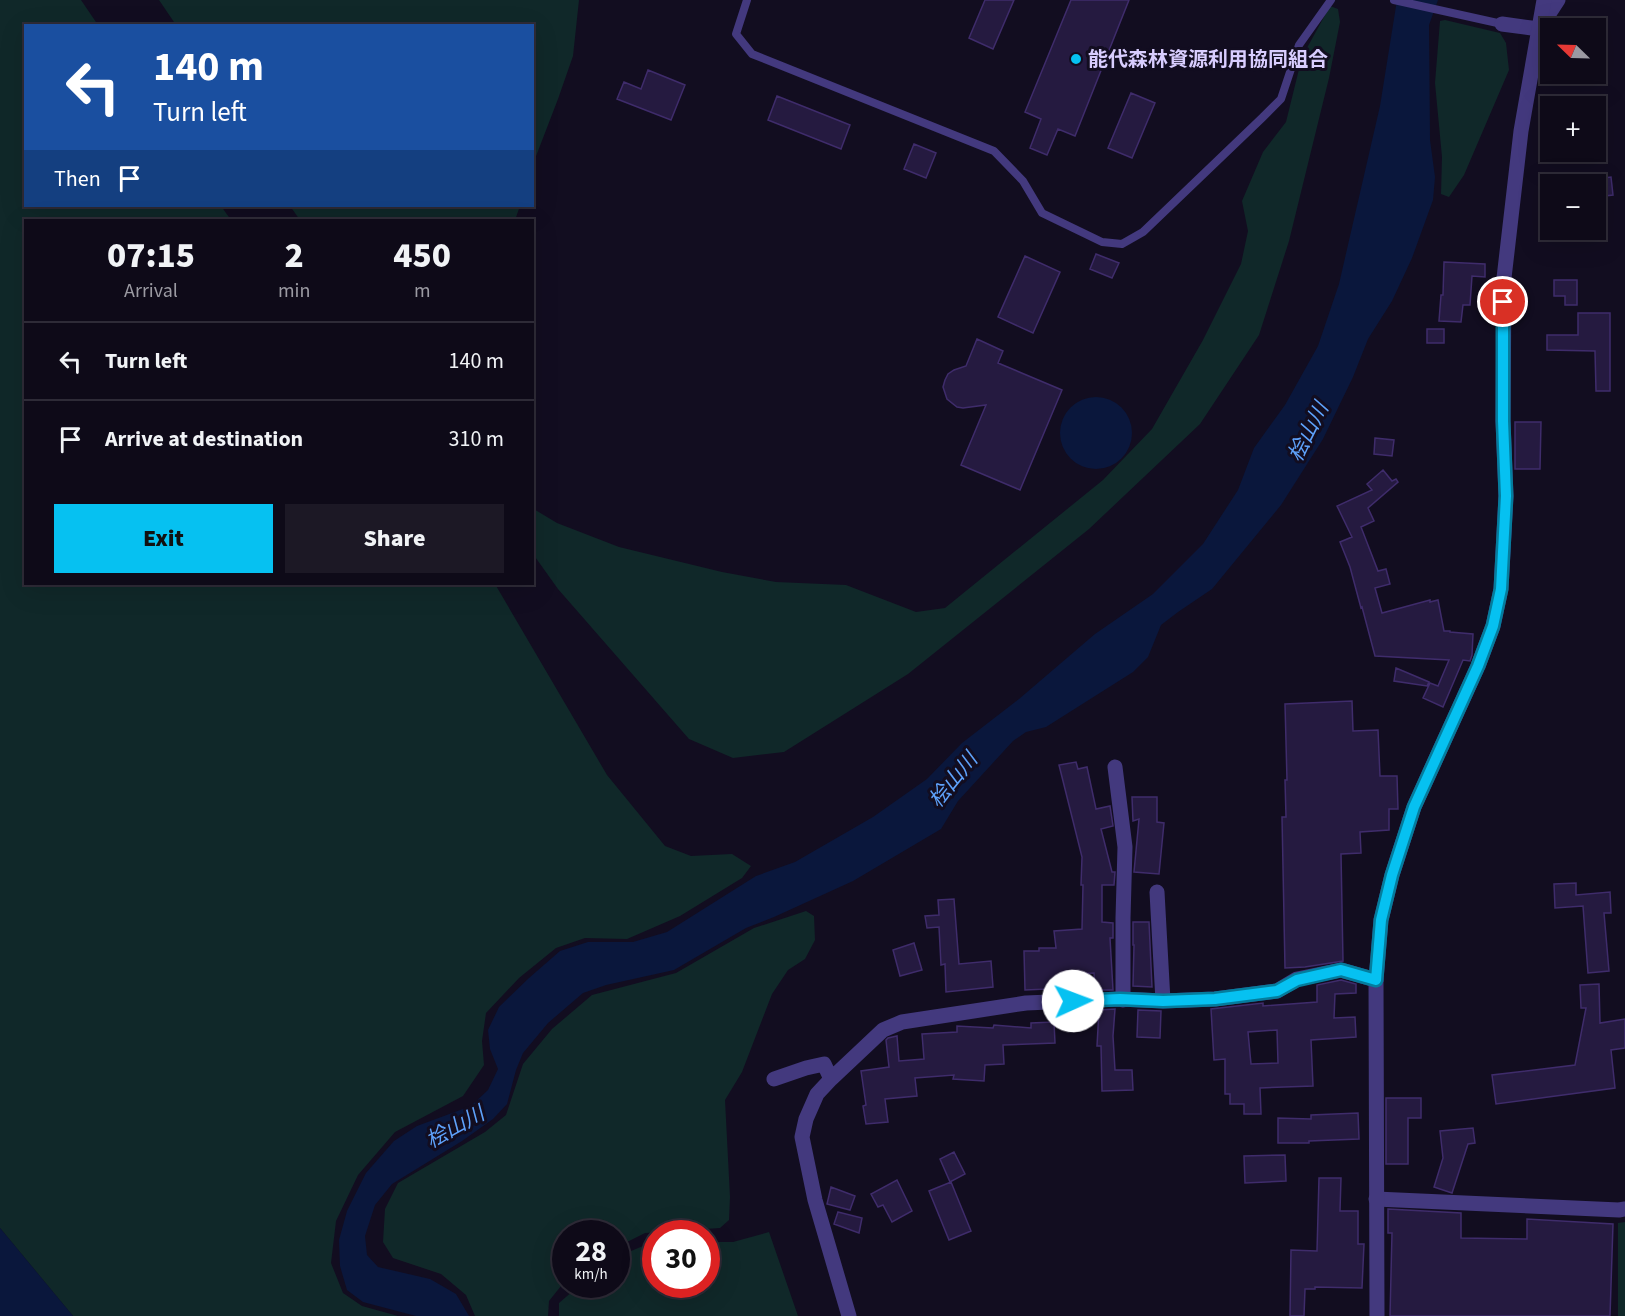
<!DOCTYPE html>
<meta charset="utf-8">
<style>
body{margin:0;font-family:"Source Sans 3","Noto Sans JP",sans-serif;background:#1c1825;color:#f1f3f6;height:100vh;display:flex;flex-direction:column;font-size:22px;white-space:nowrap}
*{box-sizing:border-box;margin:0}
p{font-size:20px;color:#9b9aa2}
.icon{flex:none;width:33px;height:33px;fill:none;stroke:currentColor;stroke-width:2;stroke-linecap:round;stroke-linejoin:round}
.map{position:relative;flex:1;overflow:hidden}
.panel{position:absolute;left:24px;top:219px;width:510px;height:366px;display:flex;flex-direction:column;background:#0e0a18;border-radius:0px;box-shadow:0 6px 24px #0002,0 0 0 2px #2e2b37}
.panel>*{flex:none}
.hud{position:absolute;left:24px;top:24px;width:510px;height:183px;border-radius:0px;box-shadow:0 6px 24px #0002,0 0 0 2px #2e2b37;background:#1a4fa0;color:#fff;overflow:hidden}
.needle{width:39px;rotate:293deg}
.tools{position:absolute;left:1540px;top:18px;display:grid;gap:12px}
.tools a{display:grid;place-items:center;width:66px;height:66px;border-radius:0px;background:#0e0a18;box-shadow:0 6px 24px #0002,0 0 0 2px #2e2b37;font-size:30px}
.speed{position:absolute;left:552px;top:1220px;display:flex;gap:12px;font-size:30px;font-weight:700;text-align:center}
.speed>*{display:grid;place-content:center;width:78px;height:78px;border-radius:50%;background:#0e0a18;box-shadow:0 6px 24px #0002,0 0 0 2px #2e2b37;line-height:1}
.speed small{font-size:15px;font-weight:400}
.speed .limit{border:9px solid #d22;background:#fff;color:#111}
.pin{position:absolute;display:grid;place-items:center;width:51px;height:51px;color:#fff;margin:-26px;border:3px solid #fff;border-radius:50%;box-shadow:0 2px 6px #0007}
.me{position:absolute;width:66px;margin:-33px;rotate:88deg;stroke-linejoin:round;filter:drop-shadow(0 0 4px #0008)}
.turn{display:flex;align-items:center;gap:21px;height:126px;padding:0 30px;font-size:27px}
.turn .icon{width:78px;height:78px;stroke-width:2.5}
.turn b{display:block;font-size:42px;line-height:51px}
.then{display:flex;align-items:center;height:57px;padding:0 30px;background:#0003;gap:12px;font-size:22px}
.eta{display:flex;justify-content:space-evenly;align-items:center;height:102px;text-align:center}
.eta b{font-size:36px;font-weight:800;line-height:42px}
.primary-button{display:flex;gap:12px;margin-top:auto;padding:12px 30px}
.primary-button a{flex:1;height:69px;border-radius:0px;background:#06c1f1;color:#111;font-size:24px;font-weight:800;line-height:69px;text-align:center}
.primary-button a+a{background:#1c1825;color:#f1f3f6}
ul{padding:0;list-style:none}
li{display:flex;align-items:center;gap:18px;height:78px;padding:0 30px;border-top:2px solid #2e2b37}
li div{flex:1}
li b{display:block;font-size:22px}
li em{font-style:normal}
.map>svg:first-child{display:block}
.green{fill:#102829}
.water{fill:#0a173c}
.building{fill:#251a40;stroke:#3f2c6b;stroke-width:1.5;fill-rule:evenodd}
.lines{fill:none;stroke-linecap:round;stroke-linejoin:round}
.service{stroke:#43397e;stroke-width:8}
.minor{stroke:#43397e;stroke-width:15}
.tertiary{stroke:#43397e;stroke-width:15}
.route-casing{stroke:#047d9d;stroke-width:15}
.route{stroke:#06c1f1;stroke-width:10}
.poi-dot{fill:#06c1f1;stroke:#120d20;stroke-width:2}
.labels{text-anchor:middle;stroke-width:6;stroke-linejoin:round;paint-order:stroke}
.poi-label{font-size:20px;font-weight:bold;fill:#d8cdfe;stroke:#120d20;text-anchor:start}
.water-label{font-size:21px;font-style:italic;fill:#5ea2fb;stroke:#120d20}
</style>
<div class="map">
<svg width="1625" height="1316" viewBox="0 0 1625 1316">
<rect width="100%" height="100%" fill="#120d20"/>
<!-- green -->
<path class="green" d="M0,0H81L98,25L26,26V206H221L231,220H26V584H495L607,775L665,846L691,856L732,854L751,866L742,878L680,916L627,939L585,938L556,948L519,978L486,1013L482,1041L484,1065L463,1096L395,1132L358,1175L336,1221L331,1263L343,1293L362,1306L398,1316H73L0,1228Z
M159,0H579L573,56L558,99L533,164L532,26L176,25Z
M1330,6L1338,9L1340,22L1329,78L1289,241L1259,335L1200,424L1089,529L908,674L784,752L733,758L689,739L558,589L533,554L532,508L557,523L619,547L722,572L776,582L846,585L916,612L945,608L1103,480L1152,429L1203,340L1241,264L1248,231L1242,201L1263,152L1286,122L1302,57Z
M1445,20L1500,33L1506,43L1509,70L1464,175L1449,197L1441,194L1442,157L1435,83L1440,21Z
M290,206H520L515,220H300Z
M806,911L814,916L815,940L805,959L788,970L772,994L742,1072L725,1100L730,1197L729,1220L720,1228L645,1233L617,1247L616,1233H566L565,1281L549,1301L548,1316H475L466,1295L441,1274L393,1258L383,1242L385,1209L398,1183L485,1132L506,1115L523,1064L552,1029L592,995L676,973L754,928Z
M1625,1222V1316H1618V1223Z
M769,1232L798,1316H559V1303L581,1284H616L617,1257L650,1243H655L656,1284H706L707,1242H733Z"/>
<!-- water -->
<path class="water" d="M1397,0H1438L1429,25L1430,140L1435,177L1433,200L1412,258L1392,301L1368,339L1353,377L1323,439L1281,505L1212,589L1178,612L1161,625L1148,657L1133,672L1046,727L1026,732L1013,741L958,801L941,829L853,881L774,917L746,928L674,970L606,985L583,993L548,1023L523,1053L516,1070L507,1104L493,1119L462,1141L392,1184L375,1205L365,1236L367,1255L378,1267L430,1279L456,1294L469,1316H416L363,1302L347,1290L340,1266L339,1240L347,1211L366,1173L394,1141L417,1126L471,1106L488,1090L498,1069L490,1049L488,1030L499,1007L529,978L560,951L588,942H633L667,932L756,876L795,862L873,817L927,779L962,743L1019,699L1095,634L1153,594L1203,544L1238,490L1254,448L1285,405L1318,346L1339,284L1380,106Z
M1060 433a36 36 0 1 1 72 0a36 36 0 1 1-72 0Z
M0,1228L73,1316H0Z"/>
<!-- building -->
<path class="building" d="M985,0H1014L993,49L969,38Z
M1071,0H1129L1075,136L1058,129L1047,155L1030,148L1041,119L1025,112Z
M648,70L685,85L671,120L617,99L624,82L641,89Z
M1131,93L1155,103L1132,158L1108,148Z
M777,96L850,125L841,149L768,120Z
M914,144L936,153L926,178L904,169Z
M1611,177L1613,195L1596,197V179Z
M1096,254L1119,263L1112,278L1090,269Z
M1025,256L1060,272L1033,333L998,317Z
M1444,262L1485,264V277L1472,276L1470,305H1463L1461,322L1439,321L1441,295H1443Z
M1554,280H1577V305H1565V296H1554Z
M1578,313H1610V391H1596L1595,351L1547,350V335H1578Z
M1427,329H1444V343H1427Z
M977,339L1003,351L998,363L1062,390L1020,490L961,465L986,405L963,408L957,407L947,399L943,387L945,380L948,374L954,370L966,366Z
M1515,422H1541L1540,469H1515Z
M1375,438L1394,440L1392,456L1374,454Z
M1383,470L1392,481L1396,479L1398,482L1368,508L1374,521L1361,527L1378,571L1386,569L1390,584L1375,588L1382,613L1430,600V602L1438,600L1444,631H1450V632L1473,634L1472,655L1470,661L1463,660L1443,707L1423,698L1430,683L1438,686L1449,660L1375,656L1362,607L1361,608L1350,567L1340,542L1352,537L1337,506L1372,490L1367,484Z
M1396,668L1429,682L1427,686L1394,681Z
M1352,701L1353,731L1378,730L1380,776H1397L1398,809H1389V830L1360,832L1361,853L1341,854L1343,961L1305,967L1285,968L1282,817H1286L1285,780H1287L1285,704Z
M1076,762L1078,769L1087,767L1096,809L1110,806L1113,826L1101,829L1112,872H1115L1114,885H1102V922L1113,923V938H1110L1113,990H1095L1094,973L1069,974V984L1064,985L1065,992H1047V989L1025,990L1024,951H1039V948H1056L1054,931L1082,929L1083,885H1081L1082,857L1059,765Z
M1132,797H1157V822L1164,823L1159,874L1134,872L1139,819L1133,821Z
M1576,883V895L1610,892L1611,913H1604L1609,971L1588,973L1583,906L1555,908L1554,884Z
M954,899L959,964L991,961L993,987L946,992L945,964L941,965L939,927L927,928L925,916L939,915L938,900Z
M1133,922H1149L1152,987L1133,986L1134,945H1133Z
M914,943L922,970L900,976L893,950Z
M1341,980L1356,984V993L1335,994L1334,1018L1355,1017L1356,1037L1311,1040L1313,1086L1260,1088L1261,1114H1244V1104H1230V1094H1225V1059L1214,1060L1211,1009L1263,1003V1006L1317,1002V985ZM1277,1030L1278,1063L1251,1064L1248,1032Z
M1599,984L1600,1023L1625,1019V1048L1611,1050L1615,1088L1496,1104L1492,1075L1575,1065L1586,1008H1581L1580,985Z
M1115,1009L1113,1036L1115,1070H1132L1133,1090L1102,1091L1101,1046H1097L1099,1010Z
M1138,1010L1161,1011L1160,1038L1137,1037Z
M1054,1022L1055,1043L1003,1045L1004,1064L985,1065L984,1081L953,1079L954,1075L915,1078L917,1096L885,1099L888,1122L866,1124L863,1106L866,1105L861,1071L889,1067L886,1040L888,1038L897,1036L899,1061L924,1059L922,1034L957,1032V1026L993,1028L994,1025L1031,1028V1023Z
M1386,1098H1421V1118H1408V1164H1386Z
M1358,1113L1359,1139L1309,1141V1143H1278V1118L1311,1119V1115Z
M1473,1128L1475,1143L1468,1144L1452,1193L1434,1187L1443,1158L1440,1131Z
M954,1152L965,1174L950,1182L940,1159Z
M1285,1155L1286,1181L1245,1183L1244,1156Z
M1319,1178H1341L1340,1211H1358V1244H1364L1362,1288L1315,1287V1289H1305L1304,1316H1290L1291,1250L1317,1251Z
M897,1180L912,1211L892,1222L883,1205L878,1207L871,1194Z
M951,1182L971,1231L949,1240L929,1191Z
M831,1187L855,1196L850,1210L827,1204Z
M1388,1209L1461,1213V1238L1527,1239V1219L1613,1224L1610,1316H1390L1392,1233H1388Z
M838,1212L862,1218L859,1233L834,1224Z"/>
<g class="lines">
<!-- service -->
<path class="service" d="M747,0L736,34L752,54L994,151L1023,181L1042,213L1102,242L1122,244L1143,232L1262,118L1281,99L1299,45L1331,0
M1394,0L1502,24"/>
<!-- minor -->
<path class="minor" d="M1502,24L1539,29L1558,0
M1115,767L1125,847L1123,918V1000
M1157,892L1163,1001
M774,1079L806,1068L824,1064L831,1079
M1376,1199L1619,1210L1625,1209
M849,1316L815,1200L802,1137L806,1119L817,1094L831,1079L883,1030L902,1022L1026,1003L1120,999L1163,1001L1215,999L1277,991L1297,979L1341,970L1376,980"/>
<!-- tertiary -->
<path class="tertiary" d="M1377,1316L1376,980L1381,920L1392,875L1414,807L1478,666L1493,626L1501,589L1506,496L1503,421L1504,278L1521,131L1544,0"/>
</g>
<g class="lines">
<!-- route casing -->
<g class="route-casing">
<path id="route" d="M1073,1001L1120,999L1163,1001L1215,999L1277,991L1297,980L1341,970L1376,980L1381,920L1392,875L1414,807L1478,666L1493,626L1501,589L1506,496L1503,421V302"/>
</g>
<!-- route -->
<use href="#route" class="route"/>
</g>
<!-- markers -->
<circle class="poi-dot" cx="1076" cy="59" r="6"/>
<g class="labels">
<!-- poi labels -->
<g class="poi-label">
<text x="1088" y="66">能代森林資源利用協同組合</text>
</g>
<!-- water labels -->
<g class="water-label">
<text transform="translate(1308 432) rotate(-63)" y="7">桧山川</text>
<text transform="translate(953 780) rotate(-51)" y="7">桧山川</text>
<text transform="translate(455 1127) rotate(-29)" y="7">桧山川</text>
</g>
</g>
</svg>
<div class="tools">
<a><svg class="needle" viewBox="-14 -14 28 28"><path d="M0-13l5 13h-10z" fill="#e53935"/><path d="M0 13l5-13h-10z" fill="#9b9aa2"/></svg></a>
<a>+</a>
<a>−</a>
</div>
<div class="speed"><div>28<small>km/h</small></div><div class="limit">30</div></div>
<div class="pin" style="left:1503px;top:302px;background:#d93025"><svg class="icon" aria-label="arrive" viewBox="0 0 24 24"><path d="M6 21V4h12l-3 4 3 4H6"/></svg></div>
<svg class="me" style="left:1073px;top:1001px" viewBox="-20 -20 40 40"><circle r="19" fill="#fff"/><path d="M0-13L10 11 0 6-10 11z" fill="#06c1f1"/></svg>
<div class="hud">
<div class="turn"><svg class="icon" aria-label="left" viewBox="0 0 24 24"><path d="M17 20v-9H6M10 6l-5 5 5 5"/></svg><div><b>140 m</b>Turn left</div></div>
<div class="then">Then<svg class="icon" aria-label="arrive" viewBox="0 0 24 24"><path d="M6 21V4h12l-3 4 3 4H6"/></svg></div>
</div>
<section class="panel">
<div class="eta">
<div><b>07:15</b><p>Arrival</p></div>
<div><b>2</b><p>min</p></div>
<div><b>450</b><p>m</p></div>
</div>
<ul>
<li><svg class="icon" aria-label="left" viewBox="0 0 24 24"><path d="M17 20v-9H6M10 6l-5 5 5 5"/></svg><div><b>Turn left</b></div><em>140 m</em></li>
<li><svg class="icon" aria-label="arrive" viewBox="0 0 24 24"><path d="M6 21V4h12l-3 4 3 4H6"/></svg><div><b>Arrive at destination</b></div><em>310 m</em></li>
</ul>
<div class="primary-button"><a>Exit</a><a>Share</a></div>
</section>
</div>
